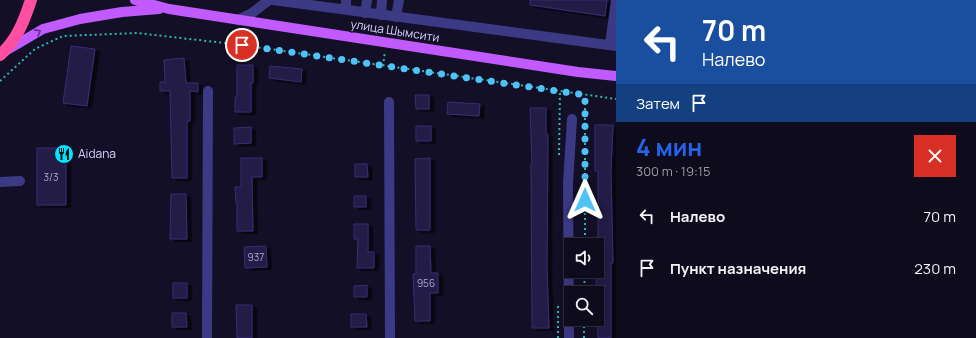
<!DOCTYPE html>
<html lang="ru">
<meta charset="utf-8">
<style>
body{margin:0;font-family:Manrope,sans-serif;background:#1c1929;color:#f1f3f6;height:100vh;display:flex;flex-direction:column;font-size:15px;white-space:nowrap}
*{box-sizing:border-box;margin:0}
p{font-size:13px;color:#9b9ba3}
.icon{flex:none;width:22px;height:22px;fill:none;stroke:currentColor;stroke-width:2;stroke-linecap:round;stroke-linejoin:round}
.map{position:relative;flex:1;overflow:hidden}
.drawer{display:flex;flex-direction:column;background:#0e0b1c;width:360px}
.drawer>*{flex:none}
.guide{background:#1a4fa0;color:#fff;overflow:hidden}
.controls{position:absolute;left:564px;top:238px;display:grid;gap:8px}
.controls a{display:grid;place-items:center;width:40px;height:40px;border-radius:0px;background:#0e0b1c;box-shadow:0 4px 16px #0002,0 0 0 1px #2e2b3b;font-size:20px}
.pin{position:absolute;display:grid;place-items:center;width:34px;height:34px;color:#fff;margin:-17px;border:2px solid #fff;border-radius:50%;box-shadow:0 1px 4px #0007}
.me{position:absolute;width:44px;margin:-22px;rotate:0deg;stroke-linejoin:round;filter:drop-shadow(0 0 3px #0008)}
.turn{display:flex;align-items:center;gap:14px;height:84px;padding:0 20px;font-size:18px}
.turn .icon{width:52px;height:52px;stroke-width:2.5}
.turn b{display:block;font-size:28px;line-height:34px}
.then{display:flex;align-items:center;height:38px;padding:0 20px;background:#0003;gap:8px;font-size:15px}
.round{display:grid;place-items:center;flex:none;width:42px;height:42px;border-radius:0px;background:#1c1929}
.overview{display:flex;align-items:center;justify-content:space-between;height:68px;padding:0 20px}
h1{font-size:24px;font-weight:700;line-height:30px;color:#2563eb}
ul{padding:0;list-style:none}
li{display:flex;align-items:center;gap:12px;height:52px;padding:0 20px}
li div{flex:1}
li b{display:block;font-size:15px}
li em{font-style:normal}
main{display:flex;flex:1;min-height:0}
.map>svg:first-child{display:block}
.building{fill:#241b47;stroke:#3b2d73;filter:url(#shadow)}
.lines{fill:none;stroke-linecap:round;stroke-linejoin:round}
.path{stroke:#2fb8b0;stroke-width:2;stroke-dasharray:2 3;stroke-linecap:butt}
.minor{stroke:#3d3a85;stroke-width:10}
.major{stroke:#c25bff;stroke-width:10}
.highway{stroke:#ff4fa3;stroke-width:12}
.oneway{stroke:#623188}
.route{stroke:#4fc3f7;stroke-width:7;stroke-dasharray:0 12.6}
.labels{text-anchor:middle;stroke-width:3;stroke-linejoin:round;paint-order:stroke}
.number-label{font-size:10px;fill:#aca6d1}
.street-label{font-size:12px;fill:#d9d4ff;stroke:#130f26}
.poi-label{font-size:12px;fill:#d9d4ff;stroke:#130f26;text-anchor:start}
</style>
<main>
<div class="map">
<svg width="616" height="338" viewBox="0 0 616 338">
<defs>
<filter id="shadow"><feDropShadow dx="4.5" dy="2.5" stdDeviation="0" flood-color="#0009"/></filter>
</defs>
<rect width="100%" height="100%" fill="#130f26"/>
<!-- building -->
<path class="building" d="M530,0H607L605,16L530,5Z
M71,46L95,49L87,106L63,103Z
M184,58L186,83H198V92L190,91V121H187V178H172L170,91H160V82H165L164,60Z
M237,65H253V83H251V112H235V97H237Z
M270,66L302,69L301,82L269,78Z
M415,95H429V109H416Z
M448,102L480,104L479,116L447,114Z
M530,108H546V134H548L547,268L549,328H532L531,164H532Z
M595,125H613L611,171L613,263H611V338H598L596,274H598V171H595Z
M416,126H431V141H416Z
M251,127V143L234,144V128Z
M37,148H66V205H37Z
M241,158H262V177H252L253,231H237V203H236L235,187H241Z
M430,158V230H416L415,159Z
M355,164H367L368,177H355Z
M171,194H186L187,239H170Z
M354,196H366V207H354Z
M354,224H368V252H374V268H357L358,239H354Z
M266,246L267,267L245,268L244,247Z
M416,246H430L431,273H438V293H430V321H415L413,274H416Z
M173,283H187V298H173Z
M367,285V297H354V286Z
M236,305H252V338H237Z
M172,313H186L187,327H172Z
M351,314H366L367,327H351Z"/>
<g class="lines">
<!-- path -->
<path class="path" d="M383,66L385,51
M0,81L35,49L63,36L137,33L242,45L616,99
M559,155L560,91
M585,245V95
M584,293L585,271
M558,338V303
M584,338V319"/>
<!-- minor -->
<path class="minor" d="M273,0L616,46
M346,10V0
M365,13L367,0
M381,15L382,0
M396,17L399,0
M238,20L252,13L269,0
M610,45L616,0
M389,102L390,338
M0,182L20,181
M207,338L208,91
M569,338L568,183L572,119"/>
<!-- major -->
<path class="major" d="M135,0L169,9L578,72L616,76
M7,50L43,29L80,19L122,12L159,9"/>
<!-- highway -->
<path class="highway" d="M0,55C17,40 24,21 31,0"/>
</g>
<!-- one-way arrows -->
<defs><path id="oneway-chevron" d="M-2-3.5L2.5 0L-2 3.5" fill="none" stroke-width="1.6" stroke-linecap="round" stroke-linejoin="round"/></defs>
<use class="oneway" href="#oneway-chevron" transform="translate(38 32) rotate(-28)"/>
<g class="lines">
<!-- route -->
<path class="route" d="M242,45L585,95V200"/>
</g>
<!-- icons -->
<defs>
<g id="restaurant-disc" transform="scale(1)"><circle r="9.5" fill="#00e5ff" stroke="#130f26"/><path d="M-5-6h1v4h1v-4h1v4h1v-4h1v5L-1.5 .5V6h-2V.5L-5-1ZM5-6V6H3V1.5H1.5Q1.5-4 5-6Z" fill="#111"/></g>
</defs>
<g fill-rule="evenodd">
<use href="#restaurant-disc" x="64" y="154"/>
</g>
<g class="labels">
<!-- number labels -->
<g class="number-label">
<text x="51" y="181">3/3</text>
<text x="256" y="261">937</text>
<text x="426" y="287">956</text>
</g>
<!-- street labels -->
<g class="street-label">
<text transform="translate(395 31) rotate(9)" y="4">улица Шымсити</text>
</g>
<!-- poi labels -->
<g class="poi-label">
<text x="78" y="158">Aidana</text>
</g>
</g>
</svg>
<div class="controls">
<a><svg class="icon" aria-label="sound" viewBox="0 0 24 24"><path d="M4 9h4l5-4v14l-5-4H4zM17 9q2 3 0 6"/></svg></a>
<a><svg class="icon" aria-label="search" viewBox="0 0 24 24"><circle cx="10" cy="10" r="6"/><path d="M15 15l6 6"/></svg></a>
</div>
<div class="pin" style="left:242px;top:45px;background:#d93025"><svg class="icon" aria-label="arrive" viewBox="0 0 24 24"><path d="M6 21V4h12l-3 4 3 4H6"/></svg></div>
<svg class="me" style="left:585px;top:200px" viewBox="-20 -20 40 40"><path d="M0-17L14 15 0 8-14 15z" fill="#4fc3f7" stroke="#fff" stroke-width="4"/></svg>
</div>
<section class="drawer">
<div class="guide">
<div class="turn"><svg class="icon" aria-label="left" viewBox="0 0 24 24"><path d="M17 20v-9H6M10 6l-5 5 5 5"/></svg><div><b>70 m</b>Налево</div></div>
<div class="then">Затем<svg class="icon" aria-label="arrive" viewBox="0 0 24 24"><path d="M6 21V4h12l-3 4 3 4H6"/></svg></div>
</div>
<div class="overview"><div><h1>4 мин</h1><p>300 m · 19:15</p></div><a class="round" style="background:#d93025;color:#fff"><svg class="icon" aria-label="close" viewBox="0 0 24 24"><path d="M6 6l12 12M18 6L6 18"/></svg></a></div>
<ul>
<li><svg class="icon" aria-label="left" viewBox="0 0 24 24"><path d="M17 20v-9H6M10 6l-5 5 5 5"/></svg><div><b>Налево</b></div><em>70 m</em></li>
<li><svg class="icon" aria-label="arrive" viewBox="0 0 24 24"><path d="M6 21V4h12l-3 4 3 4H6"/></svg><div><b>Пункт назначения</b></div><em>230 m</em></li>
</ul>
</section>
</main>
